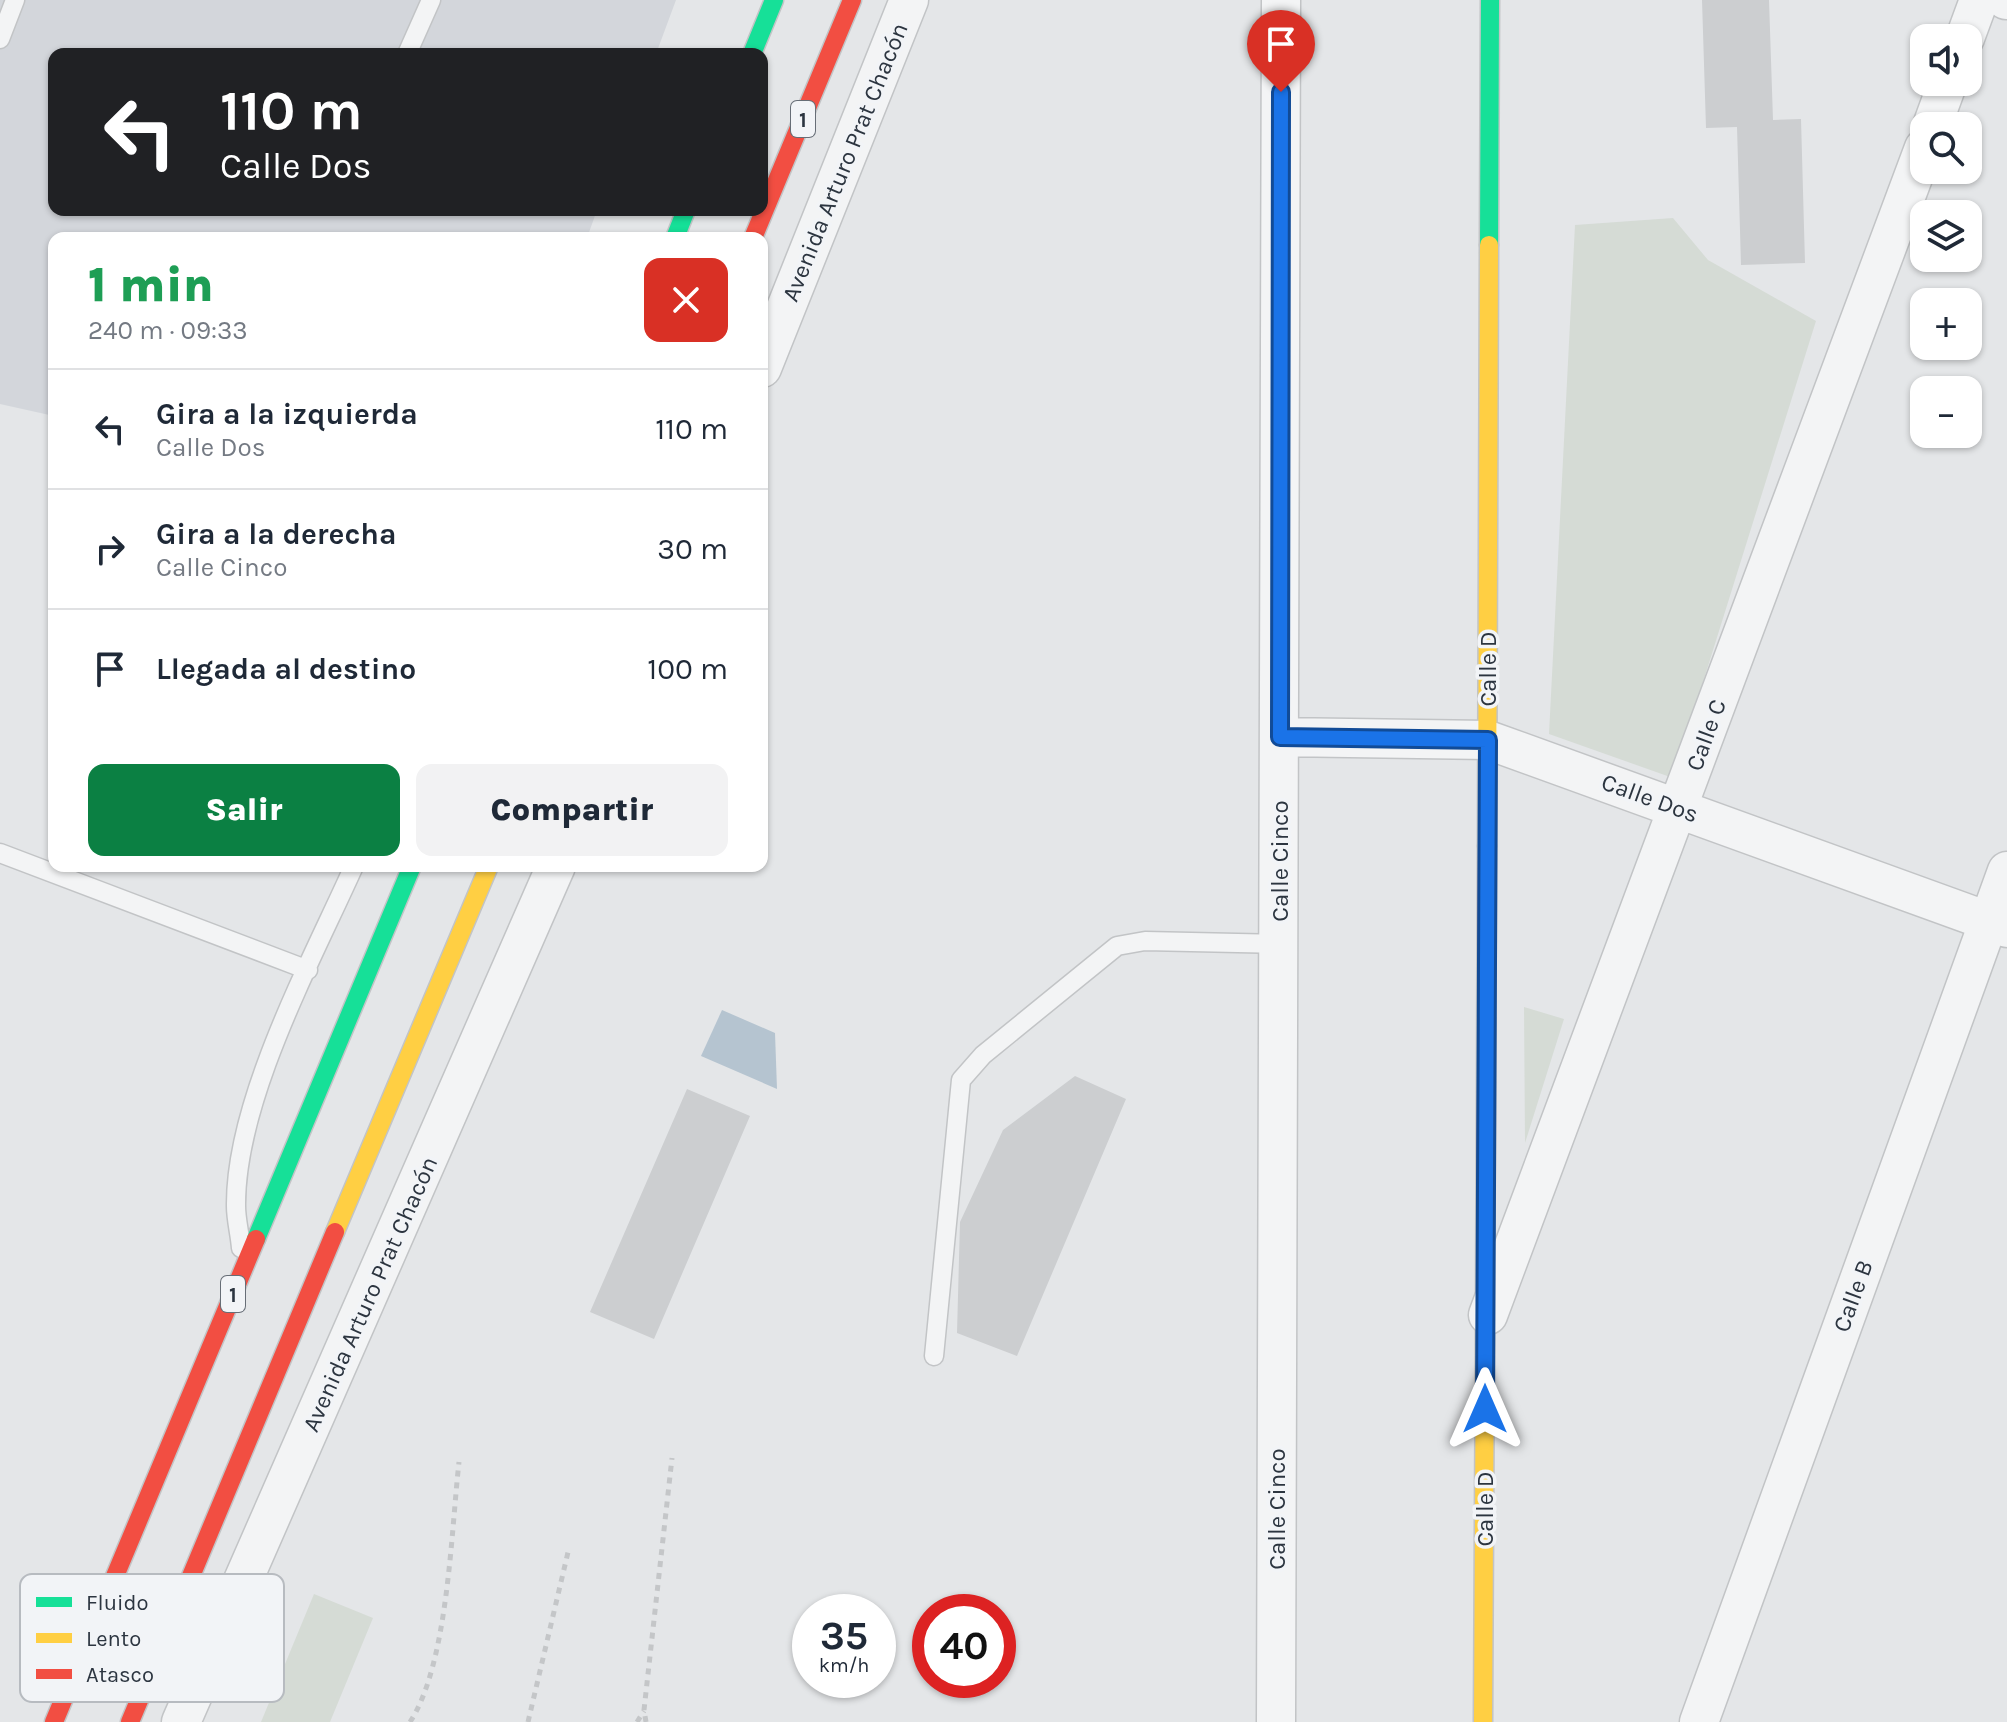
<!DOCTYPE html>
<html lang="es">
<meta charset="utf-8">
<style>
body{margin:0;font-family:Karla,sans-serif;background:#f2f2f3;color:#1f2937;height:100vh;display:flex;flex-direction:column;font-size:30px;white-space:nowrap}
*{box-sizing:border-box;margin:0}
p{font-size:26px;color:#747a83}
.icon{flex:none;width:44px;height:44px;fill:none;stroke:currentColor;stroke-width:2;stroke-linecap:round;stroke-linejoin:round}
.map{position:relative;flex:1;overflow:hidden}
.details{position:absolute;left:48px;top:232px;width:720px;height:640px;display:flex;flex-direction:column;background:#fff;border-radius:16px;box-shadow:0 2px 6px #0004}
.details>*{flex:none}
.top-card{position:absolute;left:48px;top:48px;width:720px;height:168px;border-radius:16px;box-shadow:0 2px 6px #0004;background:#202124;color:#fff;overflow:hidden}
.controls{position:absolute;left:1910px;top:24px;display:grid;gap:16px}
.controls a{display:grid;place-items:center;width:72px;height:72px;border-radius:16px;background:#fff;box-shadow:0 2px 6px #0004;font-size:40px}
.speed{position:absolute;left:792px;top:1594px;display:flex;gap:16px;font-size:40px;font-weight:700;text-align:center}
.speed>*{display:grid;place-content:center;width:104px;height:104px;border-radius:50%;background:#fff;box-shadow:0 2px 6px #0004;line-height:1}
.speed small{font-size:20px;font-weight:400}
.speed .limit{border:12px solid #d22;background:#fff;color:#111}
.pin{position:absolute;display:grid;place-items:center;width:68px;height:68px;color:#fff;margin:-82px -34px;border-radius:50% 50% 50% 0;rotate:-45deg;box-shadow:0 0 8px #0007}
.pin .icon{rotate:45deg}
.me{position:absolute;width:88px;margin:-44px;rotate:0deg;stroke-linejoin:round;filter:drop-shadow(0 0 6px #0008)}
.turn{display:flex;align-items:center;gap:28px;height:168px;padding:0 40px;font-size:36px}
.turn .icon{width:104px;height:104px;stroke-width:2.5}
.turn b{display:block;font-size:56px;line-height:68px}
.round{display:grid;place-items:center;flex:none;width:84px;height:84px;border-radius:16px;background:#f2f2f3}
.summary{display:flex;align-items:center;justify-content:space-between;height:136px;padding:0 40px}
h1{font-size:48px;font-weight:800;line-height:60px;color:#1e9e55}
.button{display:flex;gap:16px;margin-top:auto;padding:16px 40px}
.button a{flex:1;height:92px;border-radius:16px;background:#0b8043;color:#fff;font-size:32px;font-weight:800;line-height:92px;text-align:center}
.button a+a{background:#f2f2f3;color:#1f2937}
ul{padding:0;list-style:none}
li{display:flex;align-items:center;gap:24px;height:120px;padding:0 40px;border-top:2px solid #e0e1e3}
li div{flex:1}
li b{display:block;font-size:30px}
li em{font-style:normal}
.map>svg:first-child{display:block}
.built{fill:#d3d6db}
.green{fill:#d5dbd5}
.water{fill:#b5c4d0}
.building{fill:#ccced0}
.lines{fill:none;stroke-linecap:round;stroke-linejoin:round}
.lane-casing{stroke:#c2c4c6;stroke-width:21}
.street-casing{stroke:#c2c4c6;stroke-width:41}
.fast-casing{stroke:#c2c4c6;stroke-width:21}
.slow-casing{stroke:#c2c4c6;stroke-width:21}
.jam-casing{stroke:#c2c4c6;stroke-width:21}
.path{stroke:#c4c6c8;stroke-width:5;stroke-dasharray:6 6;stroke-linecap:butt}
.lane{stroke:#f3f4f5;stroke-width:18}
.street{stroke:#f3f4f5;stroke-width:38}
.fast{stroke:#16e098;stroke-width:18}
.slow{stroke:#ffcf43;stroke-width:18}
.jam{stroke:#f24e42;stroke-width:18}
.route-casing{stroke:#114b97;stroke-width:20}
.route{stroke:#1a73e8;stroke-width:14}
.labels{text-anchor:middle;stroke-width:7;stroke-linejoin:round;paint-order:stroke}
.shield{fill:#f2f4f7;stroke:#676e77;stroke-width:2}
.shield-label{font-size:22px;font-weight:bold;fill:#2c3540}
.street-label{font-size:24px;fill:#2c3540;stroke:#f2f4f7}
.key{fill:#f2f4f7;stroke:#b7bbc0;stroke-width:2}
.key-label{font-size:22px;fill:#2c3540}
</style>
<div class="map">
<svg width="2007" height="1722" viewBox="0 0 2007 1722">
<rect width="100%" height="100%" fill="#e4e6e8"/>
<!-- built -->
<path class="built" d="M0,0H676L656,54H54V210H597L587,238H54V416L0,404Z"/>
<!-- green -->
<path class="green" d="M1673,218L1708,260L1816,321L1673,778L1549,734L1575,225Z
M1524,1007L1564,1019L1525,1143Z
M314,1594L373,1618L330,1722H261Z"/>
<!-- water -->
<path class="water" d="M722,1010L775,1033L777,1089L701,1056Z"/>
<!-- building -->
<path class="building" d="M1702,0H1769L1773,120L1801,119L1805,263L1741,265L1737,127L1706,128Z
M1075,1076L1126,1099L1017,1356L957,1333L960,1222L1003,1130Z
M687,1089L750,1116L654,1339L590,1312Z"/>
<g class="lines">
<!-- lane casing -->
<g class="lane-casing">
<path id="lane" d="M0,39L15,0
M407,54L431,0
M0,853L308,970
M241,1248C240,1234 236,1220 236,1206C235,1101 311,962 354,866
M934,1356L961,1080L983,1055L1117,946L1145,941L1279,944"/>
</g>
<!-- street casing -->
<g class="street-casing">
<path id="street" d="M2006,0H2007
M1965,38L1979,0
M1932,126L1948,82
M762,368L909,0
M1280,737L1488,740L2007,928
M1488,1315L1924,148
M181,1722L556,866
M1276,1722L1281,0
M1699,1722L2007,871"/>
</g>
<!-- fast casing -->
<g class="fast-casing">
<path id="fast" d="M752,54L774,0
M675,238L686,210
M1489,245L1490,0
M256,1239L412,866"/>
</g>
<!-- slow casing -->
<g class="slow-casing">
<path id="slow" d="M1487,846L1489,245
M335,1232L489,866
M1483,1722L1485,1324"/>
</g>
<!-- jam casing -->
<g class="jam-casing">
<path id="jam" d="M753,238L852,0
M1485,1324L1487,846
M54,1722L256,1239
M130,1722L335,1232"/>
</g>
<!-- path -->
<path class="path" d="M410,1722C448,1664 451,1533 459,1462
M528,1722L569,1548
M637,1722L644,1711
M646,1722L644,1710L672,1458"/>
<!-- lane -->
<use href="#lane" class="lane"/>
<!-- street -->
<use href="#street" class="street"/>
<!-- fast -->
<use href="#fast" class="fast"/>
<!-- slow -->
<use href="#slow" class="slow"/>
<!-- jam -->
<use href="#jam" class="jam"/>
</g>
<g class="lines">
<!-- route casing -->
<g class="route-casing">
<path id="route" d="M1281,92L1280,737L1488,740L1485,1409"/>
</g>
<!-- route -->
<use href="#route" class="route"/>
</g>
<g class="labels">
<!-- shield labels -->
<g class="shield">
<rect x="791" y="101" width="24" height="36" rx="6"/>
<rect x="221" y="1276" width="24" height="36" rx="6"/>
</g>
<g class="shield-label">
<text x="803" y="127">1</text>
<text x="233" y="1302">1</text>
</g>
<!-- street labels -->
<g class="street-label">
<text transform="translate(845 162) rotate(-68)" y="8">Avenida Arturo Prat Chacón</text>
<text transform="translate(1488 669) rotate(-90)" y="8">Calle D</text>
<text transform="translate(1706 735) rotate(-70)" y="8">Calle C</text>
<text transform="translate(1650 798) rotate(20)" y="8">Calle Dos</text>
<text transform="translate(1280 861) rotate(-90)" y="8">Calle Cinco</text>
<text transform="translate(370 1294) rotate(-66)" y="8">Avenida Arturo Prat Chacón</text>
<text transform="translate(1853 1296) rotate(-70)" y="8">Calle B</text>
<text transform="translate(1277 1509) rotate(-90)" y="8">Calle Cinco</text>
<text transform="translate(1485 1509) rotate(-90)" y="8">Calle D</text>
</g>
</g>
<!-- legend -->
<rect x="20" y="1574" width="264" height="128" rx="12" class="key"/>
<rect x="36" y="1597" width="36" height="10" fill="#16e098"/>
<rect x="36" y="1633" width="36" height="10" fill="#ffcf43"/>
<rect x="36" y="1669" width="36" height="10" fill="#f24e42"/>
<g class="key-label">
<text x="86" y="1610">Fluido</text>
<text x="86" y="1646">Lento</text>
<text x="86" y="1682">Atasco</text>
</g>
</svg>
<div class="controls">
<a><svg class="icon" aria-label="sound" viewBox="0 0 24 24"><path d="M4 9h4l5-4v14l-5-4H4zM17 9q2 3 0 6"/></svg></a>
<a><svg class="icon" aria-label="search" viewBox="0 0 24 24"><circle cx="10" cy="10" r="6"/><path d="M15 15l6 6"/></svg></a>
<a><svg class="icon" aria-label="layers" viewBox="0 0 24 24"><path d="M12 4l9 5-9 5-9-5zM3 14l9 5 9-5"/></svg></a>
<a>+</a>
<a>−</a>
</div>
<div class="speed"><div>35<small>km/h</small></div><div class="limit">40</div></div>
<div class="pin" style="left:1281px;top:92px;background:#d93025"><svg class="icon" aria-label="arrive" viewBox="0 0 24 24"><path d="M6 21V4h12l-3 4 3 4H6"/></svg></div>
<svg class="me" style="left:1485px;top:1409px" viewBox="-20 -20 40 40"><path d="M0-17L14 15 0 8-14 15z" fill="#1a73e8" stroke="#fff" stroke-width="4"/></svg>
<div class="top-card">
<div class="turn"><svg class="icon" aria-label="left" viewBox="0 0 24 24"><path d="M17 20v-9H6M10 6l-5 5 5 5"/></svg><div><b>110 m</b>Calle Dos</div></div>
</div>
<section class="details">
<div class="summary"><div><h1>1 min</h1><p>240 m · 09:33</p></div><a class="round" style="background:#d93025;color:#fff"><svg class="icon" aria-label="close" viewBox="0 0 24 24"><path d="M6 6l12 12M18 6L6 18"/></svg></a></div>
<ul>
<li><svg class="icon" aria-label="left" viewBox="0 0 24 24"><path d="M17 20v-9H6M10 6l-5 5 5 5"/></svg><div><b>Gira a la izquierda</b><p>Calle Dos</p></div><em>110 m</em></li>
<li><svg class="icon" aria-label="right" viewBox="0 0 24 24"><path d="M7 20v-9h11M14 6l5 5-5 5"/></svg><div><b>Gira a la derecha</b><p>Calle Cinco</p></div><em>30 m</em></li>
<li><svg class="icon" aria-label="arrive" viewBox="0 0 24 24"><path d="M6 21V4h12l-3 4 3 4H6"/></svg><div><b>Llegada al destino</b></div><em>100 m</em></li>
</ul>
<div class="button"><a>Salir</a><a>Compartir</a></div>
</section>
</div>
